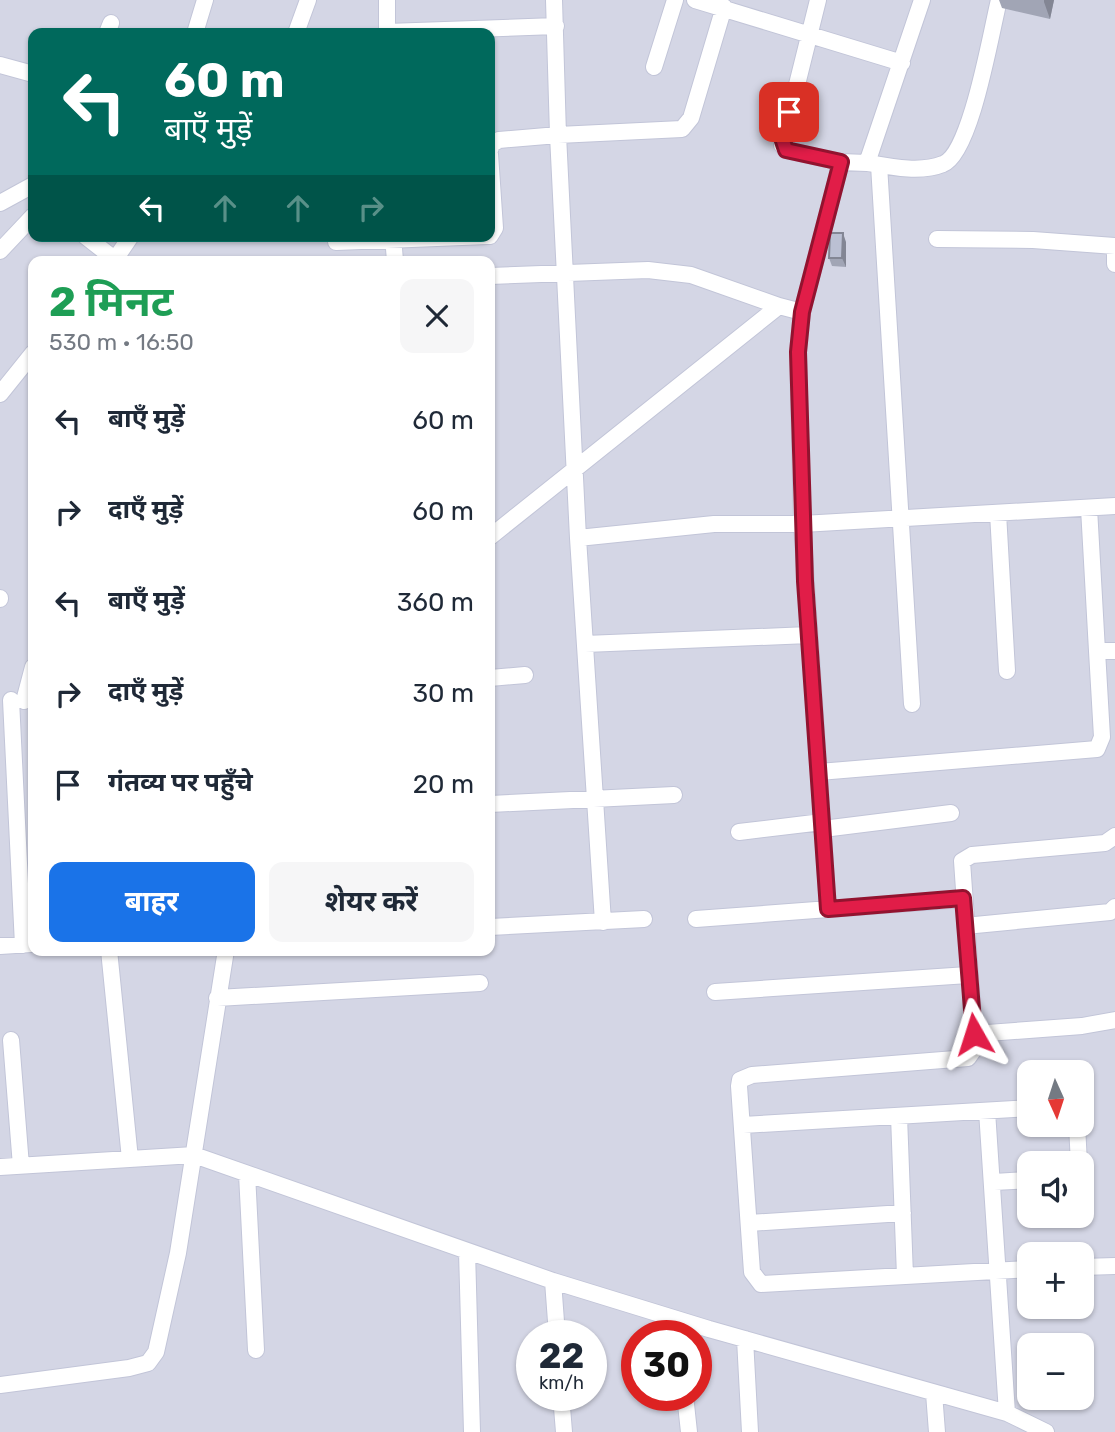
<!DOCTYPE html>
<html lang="hi">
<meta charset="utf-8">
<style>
body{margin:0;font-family:Rubik,"Noto Sans Devanagari",sans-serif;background:#f6f6f7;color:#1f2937;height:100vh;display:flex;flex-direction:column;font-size:26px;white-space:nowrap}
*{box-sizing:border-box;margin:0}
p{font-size:23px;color:#747a83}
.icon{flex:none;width:38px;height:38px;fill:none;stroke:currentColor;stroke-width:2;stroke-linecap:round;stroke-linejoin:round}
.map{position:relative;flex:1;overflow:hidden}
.sheet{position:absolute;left:28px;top:256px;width:467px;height:700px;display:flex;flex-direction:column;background:#fff;border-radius:14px;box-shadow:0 2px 5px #0004}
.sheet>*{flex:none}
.banner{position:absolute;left:28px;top:28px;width:467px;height:214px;border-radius:14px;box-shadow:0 2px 5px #0004;background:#00695c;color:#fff;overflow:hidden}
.needle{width:46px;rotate:177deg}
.controls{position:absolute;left:1017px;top:1060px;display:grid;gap:14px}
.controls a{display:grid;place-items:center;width:77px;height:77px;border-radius:14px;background:#fff;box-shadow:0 2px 5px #0004;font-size:35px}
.speed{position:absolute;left:516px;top:1320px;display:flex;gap:14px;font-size:35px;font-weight:700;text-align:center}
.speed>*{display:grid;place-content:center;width:91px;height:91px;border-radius:50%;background:#fff;box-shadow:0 2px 5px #0004;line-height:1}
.speed small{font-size:18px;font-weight:400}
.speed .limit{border:10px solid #d22;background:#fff;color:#111}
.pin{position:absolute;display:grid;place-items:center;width:60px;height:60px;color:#fff;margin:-30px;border-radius:14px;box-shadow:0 4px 10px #0006}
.me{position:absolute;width:77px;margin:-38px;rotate:354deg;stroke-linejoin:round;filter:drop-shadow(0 0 5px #0008)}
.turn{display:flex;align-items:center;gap:24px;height:147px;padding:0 21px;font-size:32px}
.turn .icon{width:91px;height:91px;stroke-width:2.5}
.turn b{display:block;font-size:49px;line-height:60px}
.lanes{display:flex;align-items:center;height:66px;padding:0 21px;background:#0003;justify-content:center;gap:35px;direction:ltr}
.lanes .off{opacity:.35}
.round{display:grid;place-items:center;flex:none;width:74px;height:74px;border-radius:14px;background:#f6f6f7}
.headline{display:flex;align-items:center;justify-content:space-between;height:119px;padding:0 21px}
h1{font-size:42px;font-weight:700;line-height:52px;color:#1e9e55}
.action{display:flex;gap:14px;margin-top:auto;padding:14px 21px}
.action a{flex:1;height:80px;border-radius:14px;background:#1a73e8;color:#fff;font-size:28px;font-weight:700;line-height:80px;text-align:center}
.action a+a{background:#f6f6f7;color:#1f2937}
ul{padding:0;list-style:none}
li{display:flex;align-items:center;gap:21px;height:91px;padding:0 21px}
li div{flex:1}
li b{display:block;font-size:26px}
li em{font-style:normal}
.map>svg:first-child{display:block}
.residential{fill:#d4d6e5;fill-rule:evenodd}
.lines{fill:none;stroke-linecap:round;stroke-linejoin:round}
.minor-casing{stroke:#c2c5d8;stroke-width:18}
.minor{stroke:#fff;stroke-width:16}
.wall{fill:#a1a5b5}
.shaded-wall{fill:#838694}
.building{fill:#bbc0d3;stroke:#838694;stroke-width:2}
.route-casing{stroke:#92132f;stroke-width:18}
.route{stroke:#e11d48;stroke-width:12}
</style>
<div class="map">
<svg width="1115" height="1432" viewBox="0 0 1115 1432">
<rect width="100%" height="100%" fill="#e5e7f2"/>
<!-- residential -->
<path class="residential" d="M0,0H1115V1432H0ZM33,33H490V236H33ZM33,261H490V950H33ZM1029,1073H1082V1125H1029ZM1029,1164H1082V1216H1029ZM1029,1255H1082V1307H1029ZM532,1335H592V1395H532ZM637,1335H696V1395H637ZM1029,1346H1082V1398H1029Z"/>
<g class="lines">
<!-- minor casing -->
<g class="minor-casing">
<path id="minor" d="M387,0V32L556,26
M554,0L558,135L682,129L691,118L724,7
M695,0L902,63
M818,0L782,145L786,150L841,162
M107,33L111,23
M195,33L205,0
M296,33L308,0
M0,65L33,74
M654,67L675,0
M490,150L492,144L499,140L558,135L578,538L603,922
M490,154L495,228L490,236
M868,163C891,167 921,173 943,164C971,154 991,32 999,0
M879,165L912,704
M0,203L33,185
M85,236L117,261
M393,236L395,261
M937,239L1033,240L1115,246
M336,242L487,236
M1115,246V264
M0,251L33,216
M114,261L131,236
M490,276L648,270L691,275L779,306
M802,312L798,352L802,524L828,909
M0,394L33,353
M1089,508L1097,651H1115
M998,513L1007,671
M490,537L779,306L802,312L841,162L867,163L922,0
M578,538L714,524H802L1115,506
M0,599V598
M585,644L809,635
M490,678L525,675
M11,700L23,945
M24,701L33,667
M819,772L1097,749L1102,737L1097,651
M490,804L674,795
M823,829L951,813
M739,832L822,822
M696,919L963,899
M965,926L1110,912L1115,907
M490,927L644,919
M0,946L31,944
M109,950L130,1159
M715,992L968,975
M217,998L480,983
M974,1034L1082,1026L1115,1020
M11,1040L21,1166
M987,1111L1007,1413
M899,1116L905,1276
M743,1125L1029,1108
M1077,1125L1079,1164
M0,1167L194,1155L553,1281L709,1329L1007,1413L1046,1432
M247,1174L256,1350
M994,1182L1029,1180
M749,1223L903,1213
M467,1251L472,1432
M1082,1267L1115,1266
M1029,1269L761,1284L752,1272L739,1086L740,1080L752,1075L968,1058L975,1048L962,861L972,855L1105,843L1115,836
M553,1281L557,1335
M745,1339L750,1432
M0,1385L129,1368L148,1363L156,1352L178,1253L226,950
M934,1393L937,1432
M561,1395L564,1432
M685,1395L689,1432"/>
</g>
<!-- minor -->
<use href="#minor" class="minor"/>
</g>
<!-- wall -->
<path class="wall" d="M999,0H1054L1050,19L1002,8Z
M846,242V267L832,266L829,258Z"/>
<!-- shaded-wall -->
<path class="shaded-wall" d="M1044,0H1054L1050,19L1044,2Z
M843,233L846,242V267L842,258Z"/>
<!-- building -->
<path class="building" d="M830,233H843L842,258H829Z"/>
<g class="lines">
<!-- route casing -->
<g class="route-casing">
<path id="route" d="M789,112L782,138L786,150L841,162L802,312L798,352L805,581L828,909L963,898L974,1034"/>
</g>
<!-- route -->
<use href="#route" class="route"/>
</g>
</svg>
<div class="controls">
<a><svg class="needle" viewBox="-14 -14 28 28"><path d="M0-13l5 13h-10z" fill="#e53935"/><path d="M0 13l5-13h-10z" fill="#747a83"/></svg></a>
<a><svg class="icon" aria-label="sound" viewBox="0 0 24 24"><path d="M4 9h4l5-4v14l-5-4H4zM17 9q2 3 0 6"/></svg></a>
<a>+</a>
<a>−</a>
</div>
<div class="speed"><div>22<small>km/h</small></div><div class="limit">30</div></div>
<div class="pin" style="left:789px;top:112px;background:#d93025"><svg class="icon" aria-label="arrive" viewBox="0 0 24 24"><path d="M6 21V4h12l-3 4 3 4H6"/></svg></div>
<svg class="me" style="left:974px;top:1034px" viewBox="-20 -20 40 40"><path d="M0-17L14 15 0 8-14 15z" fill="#e11d48" stroke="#fff" stroke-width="4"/></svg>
<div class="banner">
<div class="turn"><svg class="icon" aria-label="left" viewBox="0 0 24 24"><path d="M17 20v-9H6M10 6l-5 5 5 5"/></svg><div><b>60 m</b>बाएँ मुड़ें</div></div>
<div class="lanes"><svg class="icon" aria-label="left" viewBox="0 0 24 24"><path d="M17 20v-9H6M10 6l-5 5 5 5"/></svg><svg class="icon off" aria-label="ahead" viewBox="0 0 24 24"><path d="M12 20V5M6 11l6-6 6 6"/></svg><svg class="icon off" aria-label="ahead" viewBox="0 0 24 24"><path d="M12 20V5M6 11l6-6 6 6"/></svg><svg class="icon off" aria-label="right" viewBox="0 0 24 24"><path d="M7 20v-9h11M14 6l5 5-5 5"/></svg></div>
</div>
<section class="sheet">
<div class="headline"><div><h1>2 मिनट</h1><p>530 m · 16:50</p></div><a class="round"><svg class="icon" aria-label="close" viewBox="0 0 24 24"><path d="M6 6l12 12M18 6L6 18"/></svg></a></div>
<ul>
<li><svg class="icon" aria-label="left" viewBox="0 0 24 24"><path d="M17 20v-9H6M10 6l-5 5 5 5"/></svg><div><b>बाएँ मुड़ें</b></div><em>60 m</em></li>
<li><svg class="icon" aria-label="right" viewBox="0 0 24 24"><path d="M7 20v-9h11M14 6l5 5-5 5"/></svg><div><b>दाएँ मुड़ें</b></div><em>60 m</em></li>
<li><svg class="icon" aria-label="left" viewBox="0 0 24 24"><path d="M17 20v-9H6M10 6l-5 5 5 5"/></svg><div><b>बाएँ मुड़ें</b></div><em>360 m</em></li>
<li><svg class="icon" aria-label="right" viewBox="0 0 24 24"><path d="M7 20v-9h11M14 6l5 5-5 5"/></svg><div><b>दाएँ मुड़ें</b></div><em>30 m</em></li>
<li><svg class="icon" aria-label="arrive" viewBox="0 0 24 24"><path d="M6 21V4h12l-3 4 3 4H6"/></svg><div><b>गंतव्य पर पहुँचे</b></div><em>20 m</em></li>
</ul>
<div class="action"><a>बाहर</a><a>शेयर करें</a></div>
</section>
</div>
